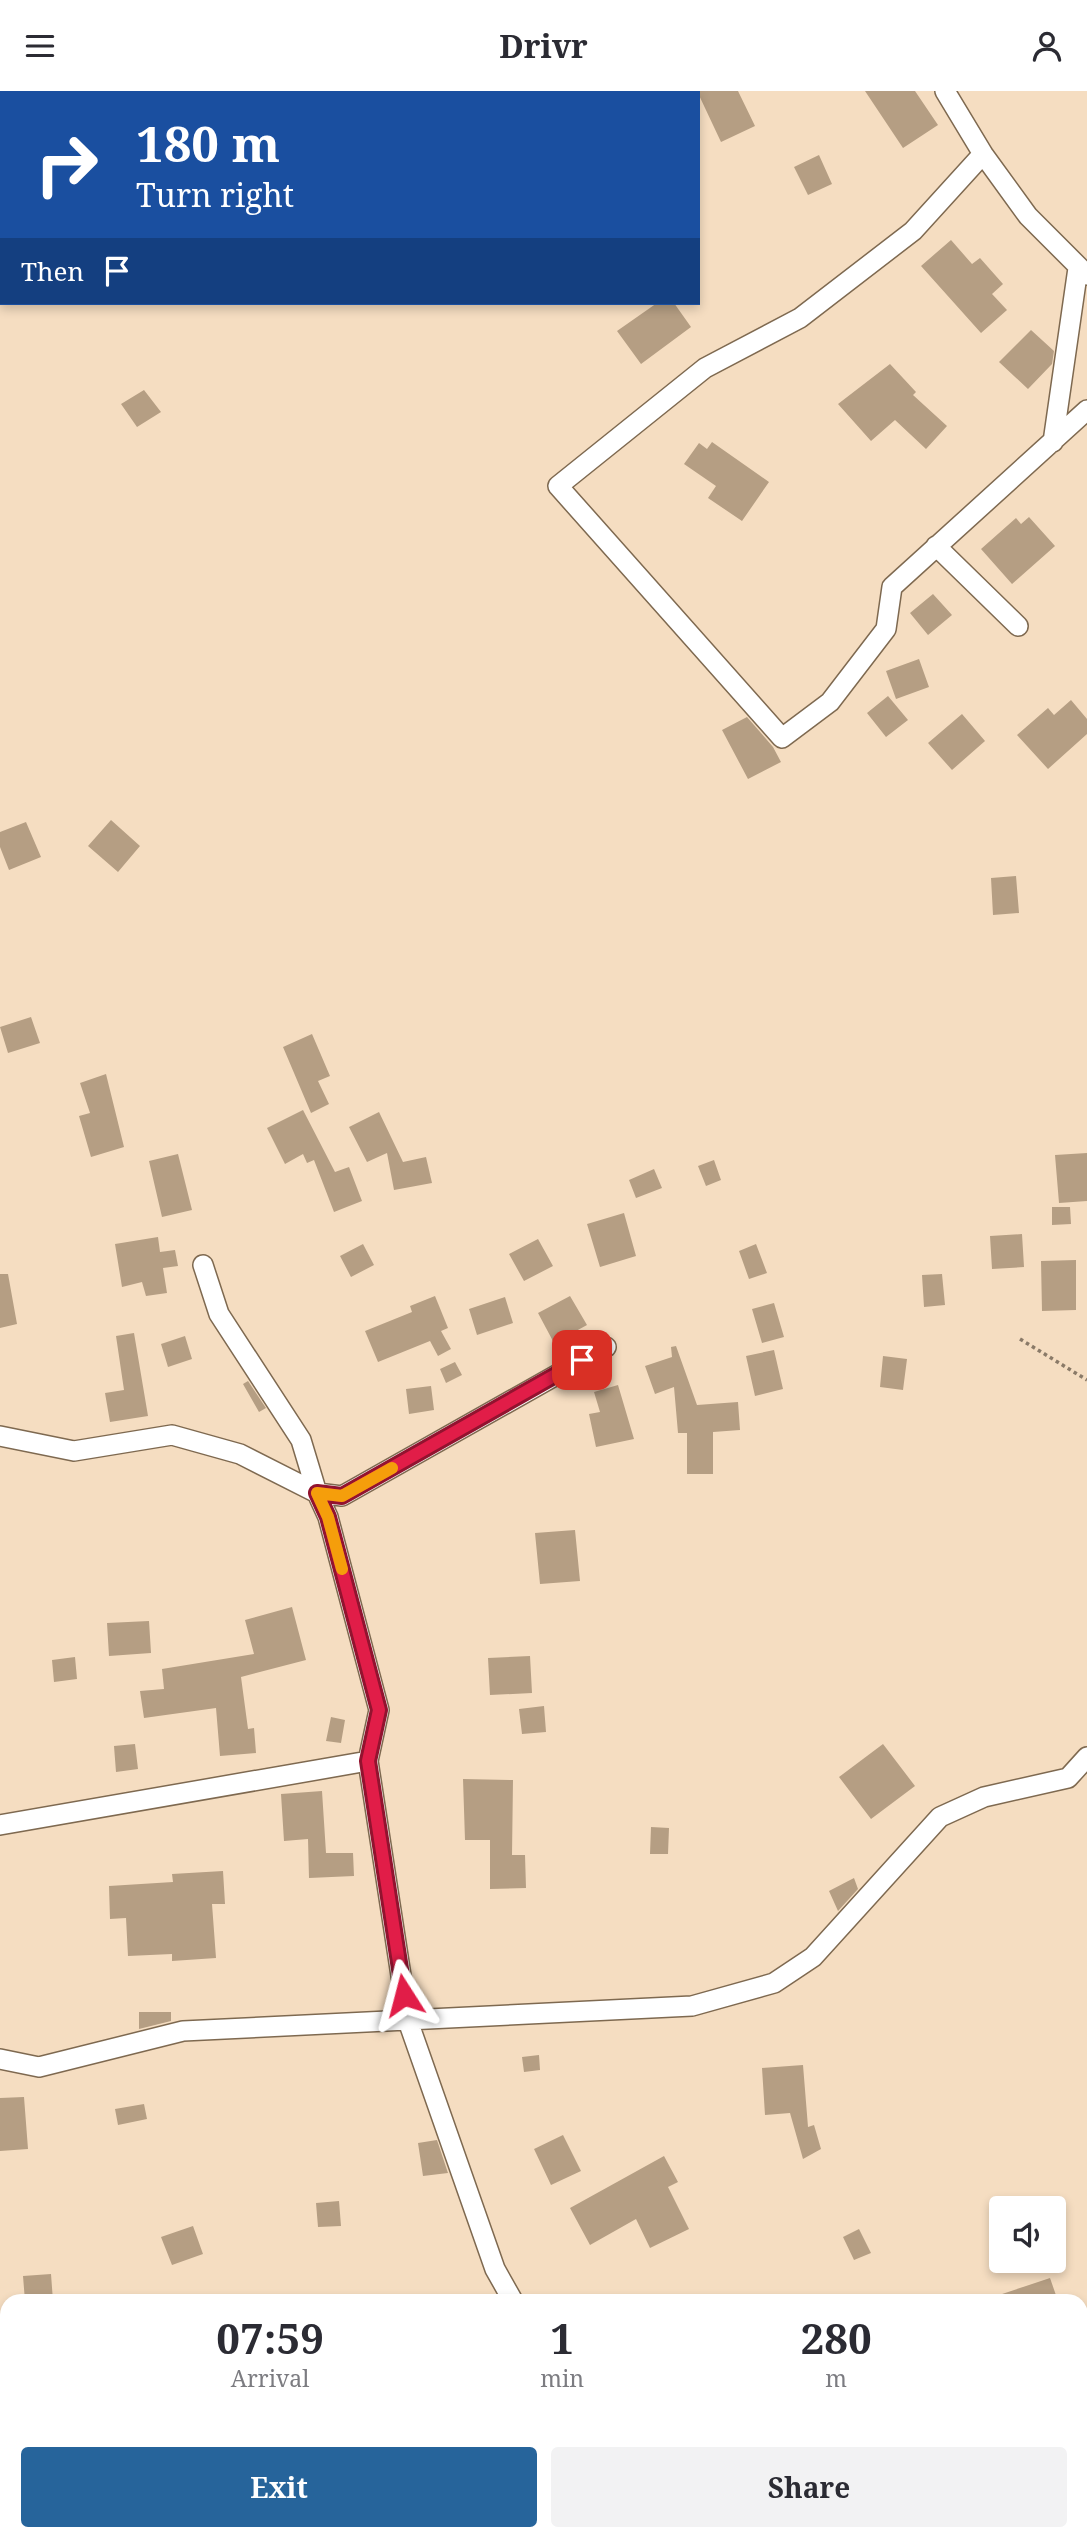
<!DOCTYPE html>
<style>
body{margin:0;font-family:"Noto Serif",serif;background:#f2f2f3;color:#2b2b33;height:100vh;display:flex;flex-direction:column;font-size:26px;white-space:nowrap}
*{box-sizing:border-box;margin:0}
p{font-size:23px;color:#7c7c81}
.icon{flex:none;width:38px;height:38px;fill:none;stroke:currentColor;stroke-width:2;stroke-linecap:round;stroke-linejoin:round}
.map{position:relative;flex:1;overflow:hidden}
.sheet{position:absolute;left:0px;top:2203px;width:1088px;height:247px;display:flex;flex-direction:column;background:#fff;border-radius:21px 21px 0 0;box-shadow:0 4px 10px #0003}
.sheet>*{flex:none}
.guide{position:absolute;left:0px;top:0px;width:700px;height:214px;box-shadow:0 4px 10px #0003;background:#1a4fa0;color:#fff;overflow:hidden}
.controls{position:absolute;left:989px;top:2105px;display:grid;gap:14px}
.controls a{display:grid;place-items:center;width:77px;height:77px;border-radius:7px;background:#fff;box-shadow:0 4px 10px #0003;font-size:35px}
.pin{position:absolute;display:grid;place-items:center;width:60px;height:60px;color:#fff;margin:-30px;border-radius:14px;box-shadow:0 4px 10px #0006}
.me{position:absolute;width:77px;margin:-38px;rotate:351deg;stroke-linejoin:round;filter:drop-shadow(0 0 5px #0008)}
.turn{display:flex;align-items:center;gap:24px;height:147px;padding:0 21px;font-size:32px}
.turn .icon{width:91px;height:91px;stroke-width:2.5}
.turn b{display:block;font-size:49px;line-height:60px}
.then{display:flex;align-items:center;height:66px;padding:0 21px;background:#0003;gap:14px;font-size:26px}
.eta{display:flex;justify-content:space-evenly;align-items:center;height:119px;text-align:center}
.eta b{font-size:42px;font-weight:700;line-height:49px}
.primary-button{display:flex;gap:14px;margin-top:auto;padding:14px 21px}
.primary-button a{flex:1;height:80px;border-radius:7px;background:#26649b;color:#fff;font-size:28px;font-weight:700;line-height:80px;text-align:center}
.primary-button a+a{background:#f2f2f3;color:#2b2b33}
header{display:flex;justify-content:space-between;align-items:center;height:91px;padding:0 21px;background:#fff;font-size:32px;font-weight:700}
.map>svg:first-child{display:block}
.building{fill:#b59e83}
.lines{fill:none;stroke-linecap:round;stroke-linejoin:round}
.minor-casing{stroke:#7e6950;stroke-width:22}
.path{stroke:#8a7a68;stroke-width:3.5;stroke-dasharray:3.5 3.5;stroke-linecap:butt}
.minor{stroke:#fff;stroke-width:19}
.route-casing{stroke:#92132f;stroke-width:18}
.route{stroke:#e11d48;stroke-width:12}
.slow{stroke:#f59e0b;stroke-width:12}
</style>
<header><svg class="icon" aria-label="menu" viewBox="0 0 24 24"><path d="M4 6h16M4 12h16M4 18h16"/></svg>Drivr<svg class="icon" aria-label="person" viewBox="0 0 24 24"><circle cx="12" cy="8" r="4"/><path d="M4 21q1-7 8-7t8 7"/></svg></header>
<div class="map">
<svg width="1087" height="2449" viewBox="0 0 1087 2449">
<rect width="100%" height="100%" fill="#f5ddc1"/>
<!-- building -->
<path class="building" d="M697,0H738L755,35L721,51Z
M865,0H915L938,34L903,57Z
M819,64L832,93L808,104L794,76Z
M951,149L972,173L980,167L1003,193L992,203L1007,219L981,242L921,175Z
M657,212H674L691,236L641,273L617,240Z
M1031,239L1054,260L1052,273L1028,298L999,271Z
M890,273L916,301L913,304L947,335L926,358L895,329L871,350L838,313Z
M144,299L161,321L137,336L121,313Z
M712,351L769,391L742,430L708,407L716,395L684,373L699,352L707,358Z
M1029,426L1055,455L1012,493L981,458L1016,427L1021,433Z
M933,503L952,524L928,544L910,522Z
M919,568L929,596L896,608L886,580Z
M888,605L908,629L886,646L867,622Z
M1071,609L1087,628V643L1048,678L1017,644L1048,617L1054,624Z
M962,623L985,650L952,679L928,652Z
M747,626L773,656L781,671L748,688L722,639Z
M111,729L140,755L118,781L88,755Z
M26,731L41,766L9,779L0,756V741Z
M1016,785L1019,822L993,824L991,787Z
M31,926L40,952L8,962L0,936Z
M312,943L330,985L318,990L329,1013L311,1022L283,956Z
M106,983L124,1056L91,1066L79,1025L90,1022L80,992Z
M303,1019L335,1081L349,1076L362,1110L334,1121L314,1069L307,1072L303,1063L285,1073L267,1037Z
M379,1021L403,1071L426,1066L432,1092L394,1099L387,1062L367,1071L349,1036Z
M1087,1062V1110L1059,1112L1055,1064Z
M178,1063L192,1119L162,1126L149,1070Z
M714,1069L721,1089L706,1095L698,1075Z
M654,1078L662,1097L636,1107L629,1089Z
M1052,1116H1070L1071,1133L1052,1134Z
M624,1122L636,1165L600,1176L587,1133Z
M1022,1143L1024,1176L992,1178L990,1145Z
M158,1146L160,1161L175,1159L178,1175L163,1177L167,1202L146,1205L142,1191L122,1196L115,1153Z
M538,1148L553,1175L524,1190L509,1163Z
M363,1153L374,1174L351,1186L340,1165Z
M756,1153L767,1182L749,1188L739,1160Z
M1076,1169V1219L1042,1220L1041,1170Z
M0,1183H8L17,1233L0,1237Z
M942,1183L945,1214L924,1216L922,1184Z
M435,1205L448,1237L441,1240L451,1258L438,1265L430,1250L378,1271L365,1240L412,1221L410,1215Z
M570,1205L587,1234L554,1252L538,1222Z
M505,1206L513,1232L477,1244L469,1218Z
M774,1212L784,1246L762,1252L752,1218Z
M134,1242L148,1325L110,1331L105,1302L124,1299L116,1245Z
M185,1245L192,1268L168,1276L161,1253Z
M676,1255L697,1314L738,1311L740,1339L713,1341V1383H687V1342H678L674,1296L655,1303L645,1275L672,1266L671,1256Z
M774,1259L783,1298L755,1305L746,1265Z
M883,1265L907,1268L903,1299L880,1296Z
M455,1271L462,1284L446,1292L440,1278Z
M248,1290L266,1317L259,1321L243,1293Z
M618,1294L634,1348L596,1356L589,1323L600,1321L594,1301Z
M431,1295L434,1319L409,1323L406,1298Z
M575,1439L580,1490L540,1493L535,1442Z
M292,1516L306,1569L241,1586L248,1638L254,1637L256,1662L220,1665L216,1617L144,1627L140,1600L164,1598L162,1578L254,1563L245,1529Z
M149,1530L151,1562L109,1565L107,1532Z
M530,1565L532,1602L490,1604L488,1567Z
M75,1566L77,1588L54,1591L52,1569Z
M544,1615L546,1641L522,1643L519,1618Z
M331,1626L345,1629L341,1652L326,1650Z
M135,1653L138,1678L116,1681L114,1655Z
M883,1653L915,1695L871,1728L839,1686Z
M463,1688L513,1689L512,1764H525L526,1797L490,1798V1749H465Z
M322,1700L326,1762H353L354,1785L309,1787L308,1748L284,1750L281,1703Z
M651,1736L669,1737L668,1763H650Z
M223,1780L225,1813H212L216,1867L172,1870V1863L128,1865L126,1827L110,1828L109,1795L173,1791L172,1783Z
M854,1787L858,1798L838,1820L829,1800Z
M139,1921H171V1930L139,1938Z
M539,1964L540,1979L524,1981L522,1966Z
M803,1974L808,2036L814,2034L821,2058L803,2068L790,2022L765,2024L762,1977Z
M24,2006L28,2058L0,2060V2007Z
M144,2013L147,2028L118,2034L115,2018Z
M563,2044L581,2080L551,2094L534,2058Z
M437,2049L448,2082L423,2085L418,2052Z
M664,2065L678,2091L668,2096L689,2138L650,2157L636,2128L590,2154L570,2117Z
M339,2110L341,2135L318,2136L316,2112Z
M193,2135L203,2163L172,2174L161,2146Z
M859,2138L871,2162L854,2169L843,2146Z
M51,2183L53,2210H25L23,2185Z
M1050,2187L1058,2210H990V2207Z"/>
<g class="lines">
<!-- minor casing -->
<g class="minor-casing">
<path id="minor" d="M945,0L983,63L1028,125L1087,184
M150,2L153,0
M983,63L913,140L800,227L705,277L558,395L782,647L830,611L886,538L892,496L1087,319
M0,135L2,134
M1053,351L1078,177
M936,455L1018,535
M203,1174L219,1223L301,1349L317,1402L328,1426L379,1619L368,1670
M0,1345L74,1360L172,1344L240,1363L317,1402L342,1405L606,1256
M0,1734L368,1670L408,1930L495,2178L513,2210
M0,1968L39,1976L183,1940L692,1915L774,1892L813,1866L940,1726L984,1706L1068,1687L1087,1666
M646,2443L650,2449"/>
</g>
<!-- path -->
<path class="path" d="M1020,1248L1087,1289"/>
<!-- minor -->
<use href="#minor" class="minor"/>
</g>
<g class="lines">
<!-- route casing -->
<g class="route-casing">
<path id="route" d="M404,1904L368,1670L379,1619L328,1426L317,1402L342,1405L582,1269"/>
</g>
<!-- route -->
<use href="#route" class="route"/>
<!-- slow -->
<path class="slow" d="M342,1478L328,1426L317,1402L342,1405L392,1377"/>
</g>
</svg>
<div class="controls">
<a><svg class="icon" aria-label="sound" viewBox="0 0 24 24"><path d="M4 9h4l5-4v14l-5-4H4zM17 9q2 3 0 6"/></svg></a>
</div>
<div class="pin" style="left:582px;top:1269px;background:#d93025"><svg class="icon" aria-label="arrive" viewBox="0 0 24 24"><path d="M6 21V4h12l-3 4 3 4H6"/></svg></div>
<svg class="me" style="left:404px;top:1904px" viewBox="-20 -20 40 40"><path d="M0-17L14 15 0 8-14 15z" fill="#e11d48" stroke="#fff" stroke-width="4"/></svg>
<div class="guide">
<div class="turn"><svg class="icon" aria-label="right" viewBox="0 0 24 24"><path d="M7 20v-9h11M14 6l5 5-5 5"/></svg><div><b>180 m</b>Turn right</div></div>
<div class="then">Then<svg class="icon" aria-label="arrive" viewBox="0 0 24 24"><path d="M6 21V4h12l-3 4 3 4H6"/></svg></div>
</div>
<section class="sheet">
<div class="eta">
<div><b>07:59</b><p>Arrival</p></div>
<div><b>1</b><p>min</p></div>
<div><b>280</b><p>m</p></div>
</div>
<div class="primary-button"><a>Exit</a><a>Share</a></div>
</section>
</div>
